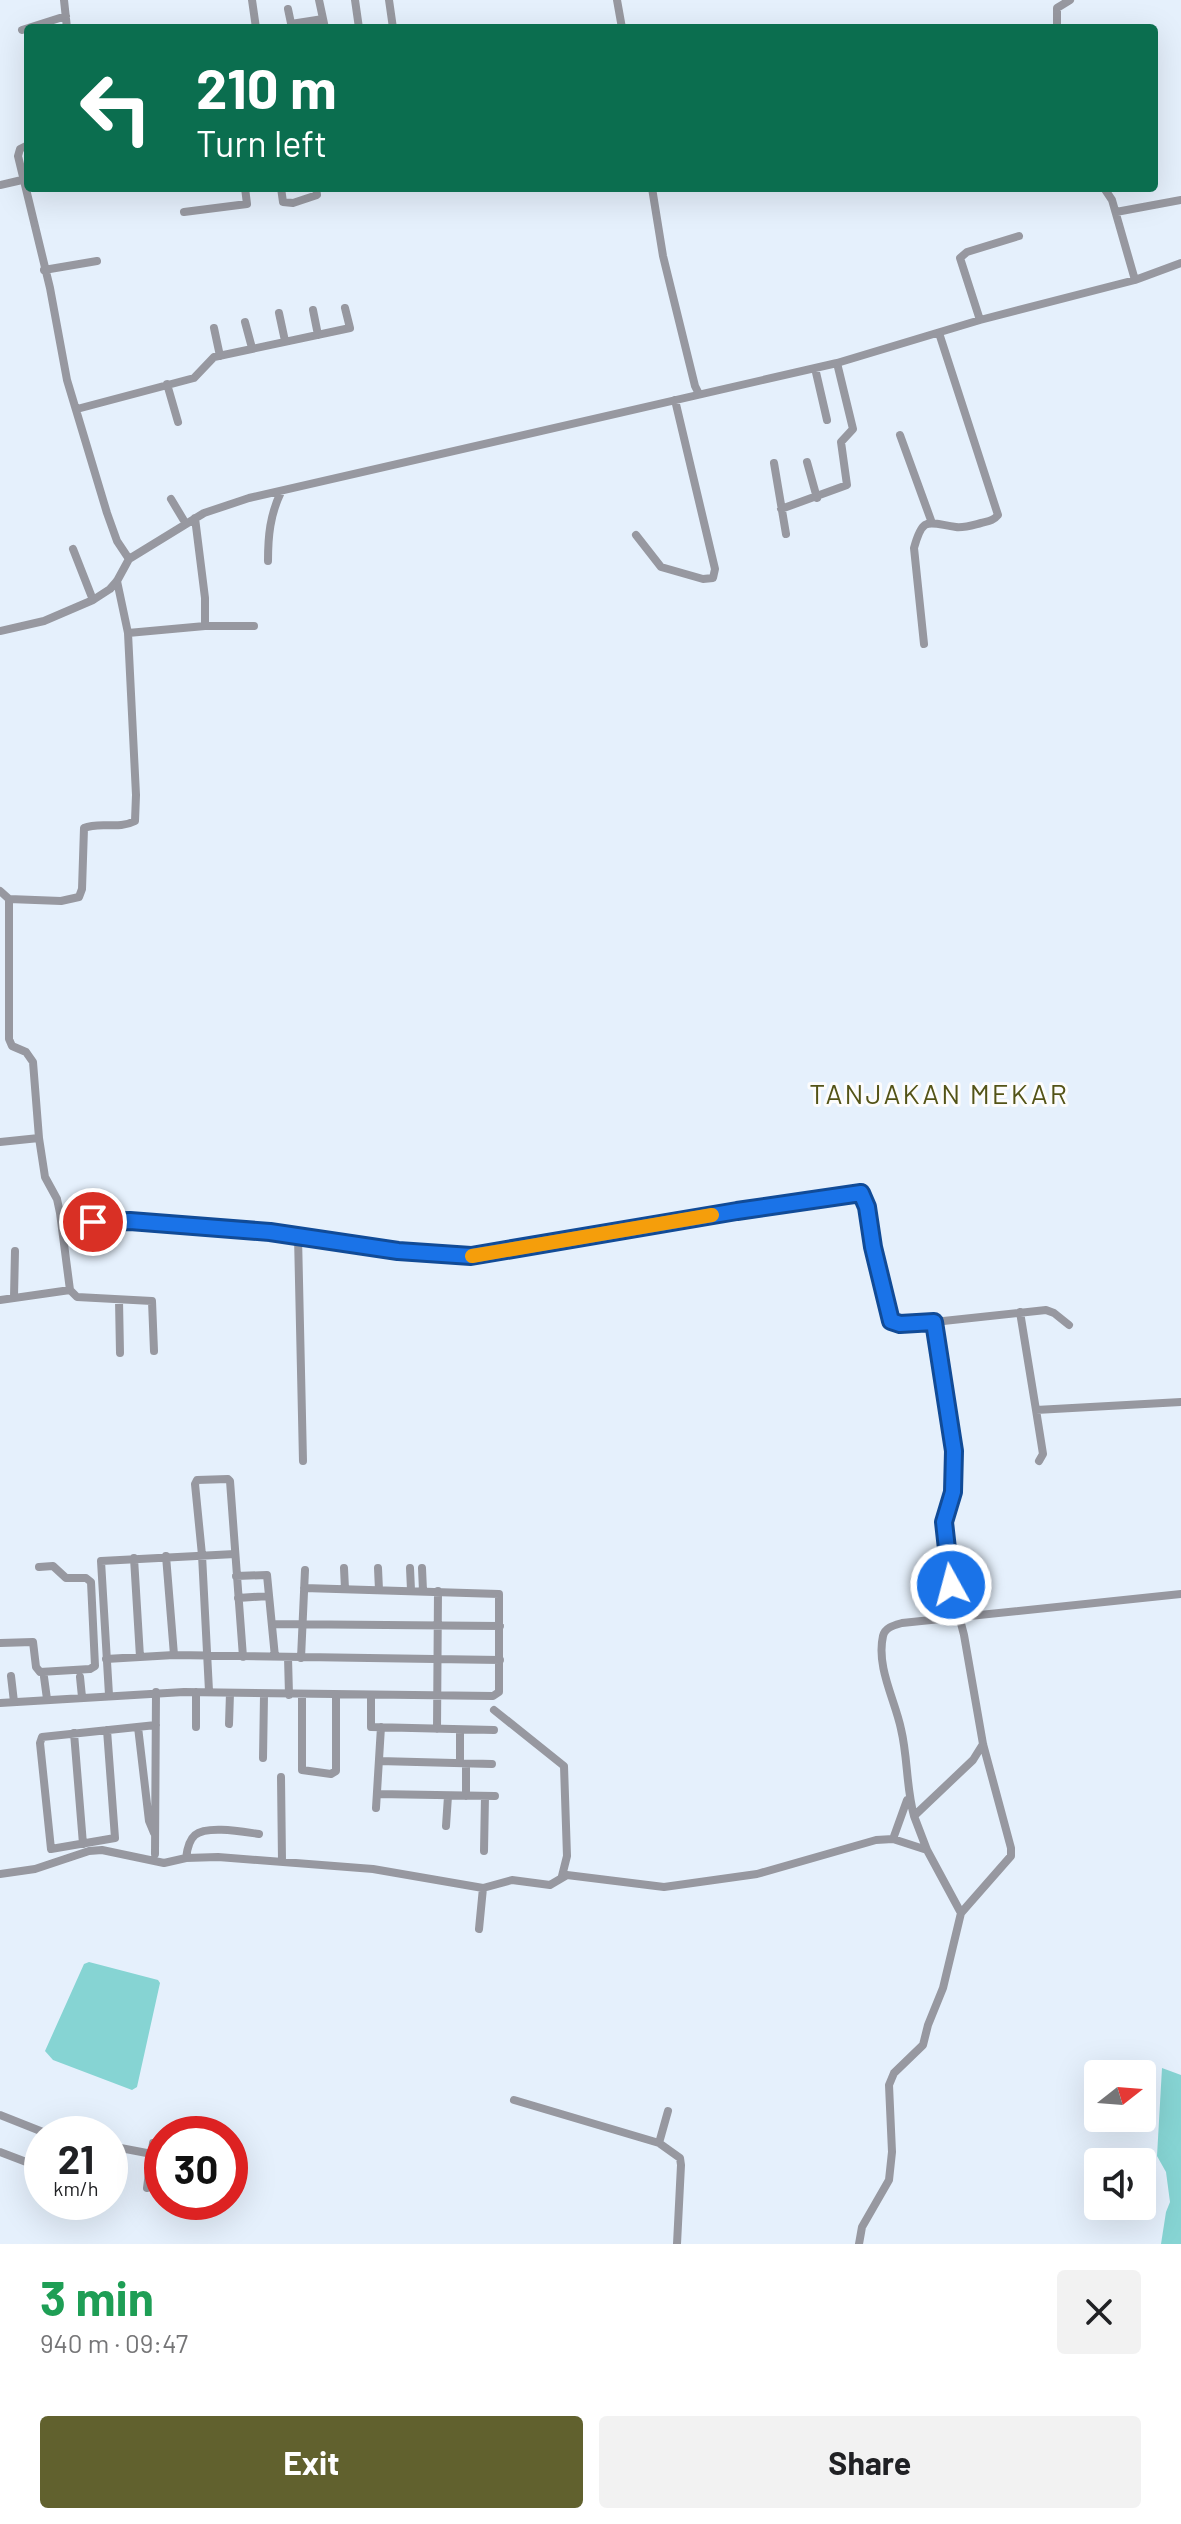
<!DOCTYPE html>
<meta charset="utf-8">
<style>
body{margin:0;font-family:Barlow,sans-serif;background:#f2f2f2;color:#202124;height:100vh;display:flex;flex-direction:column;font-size:30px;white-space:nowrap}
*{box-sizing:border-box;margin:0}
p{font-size:26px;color:#757577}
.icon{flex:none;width:44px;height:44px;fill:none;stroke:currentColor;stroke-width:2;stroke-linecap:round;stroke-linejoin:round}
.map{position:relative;height:2244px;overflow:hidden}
.side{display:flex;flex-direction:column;background:#fff;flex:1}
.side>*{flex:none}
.guide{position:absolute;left:24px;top:24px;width:1134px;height:168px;border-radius:8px;box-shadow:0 8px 32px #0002;background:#0b6e4f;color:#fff;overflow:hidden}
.needle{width:52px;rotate:73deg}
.tools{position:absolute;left:1084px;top:2060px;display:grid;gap:16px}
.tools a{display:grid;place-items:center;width:72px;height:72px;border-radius:8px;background:#fff;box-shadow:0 8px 32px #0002;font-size:40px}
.speed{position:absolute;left:24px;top:2116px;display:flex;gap:16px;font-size:40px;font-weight:700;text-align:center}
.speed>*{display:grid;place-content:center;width:104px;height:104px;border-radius:50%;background:#fff;box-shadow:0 8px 32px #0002;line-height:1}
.speed small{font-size:20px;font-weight:400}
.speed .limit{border:12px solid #d22;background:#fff;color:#111}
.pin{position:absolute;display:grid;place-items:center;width:68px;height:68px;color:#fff;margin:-34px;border:4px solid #fff;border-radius:50%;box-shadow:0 2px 8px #0007}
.me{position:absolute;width:88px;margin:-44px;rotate:353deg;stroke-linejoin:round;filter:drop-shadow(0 0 6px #0008)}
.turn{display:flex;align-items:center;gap:28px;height:168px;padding:0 40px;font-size:36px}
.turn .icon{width:104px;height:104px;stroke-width:2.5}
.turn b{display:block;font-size:56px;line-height:68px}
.round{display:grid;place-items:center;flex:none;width:84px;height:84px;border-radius:8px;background:#f2f2f2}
.headline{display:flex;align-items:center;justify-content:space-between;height:136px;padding:0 40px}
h1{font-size:48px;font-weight:700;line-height:60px;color:#1e9e55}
.button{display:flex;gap:16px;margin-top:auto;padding:16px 40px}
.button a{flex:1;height:92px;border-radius:8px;background:#61612e;color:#fff;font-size:32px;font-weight:700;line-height:92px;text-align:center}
.button a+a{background:#f2f2f2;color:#202124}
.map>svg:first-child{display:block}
.water{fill:#86d4d3}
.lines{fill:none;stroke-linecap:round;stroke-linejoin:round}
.minor{stroke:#9798a0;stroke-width:8}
.route-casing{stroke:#114b97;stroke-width:20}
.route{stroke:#1a73e8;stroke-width:14}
.slow{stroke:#f59e0b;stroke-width:14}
.labels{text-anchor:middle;stroke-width:6;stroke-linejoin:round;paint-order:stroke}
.quarter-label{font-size:28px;letter-spacing:2px;fill:#535317;stroke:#fcfcfc}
</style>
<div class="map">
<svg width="1181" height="2244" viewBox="0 0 1181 2244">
<rect width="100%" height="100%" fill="#e5f0fc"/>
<!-- water -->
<path class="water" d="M89,1962L158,1980L160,1983L137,2087L132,2090L53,2060L45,2051L84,1964Z
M1162,2068L1181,2075V2244H1161L1166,2212L1170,2202L1166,2172L1157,2156Z"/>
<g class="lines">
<!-- minor -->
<path class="minor" d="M64,0L67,28
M252,0L256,28
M319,0L325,28
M355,0L359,28
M389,0L393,28
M617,0L622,28
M288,9L292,28
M291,24L323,19
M1057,28V8L1070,0
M22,30L66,16
M28,145L20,149L18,156L50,288L67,380L107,513L117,541L129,559
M0,185L22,180
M281,188L283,202L293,203L317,195L316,188
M652,188L663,256L695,386L699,394
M1104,188L1112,200L1135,280
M184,212L247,204L245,188
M1116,212L1181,200
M44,270L97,261
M313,310L318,335
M279,313L285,341
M980,320L960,258L967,252L1019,236
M245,322L252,348
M214,328L220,356
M815,368L827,420
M167,384L178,422
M77,409L194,378L214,357L350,328L345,308
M900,435L932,523
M807,462L817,498
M774,463L786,534
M171,499L186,524
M781,509L847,485L841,442L853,429L837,363
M195,518L205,598V626
M636,535L661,567L703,579L713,578L715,569L675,400
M73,549L93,600
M268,561C268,536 270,515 281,492
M0,631L44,621L93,600L110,589L117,581L129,559L204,513L249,498L837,363L980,320L1135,280L1181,263
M128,633L205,626H254
M924,644L914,548C923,515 928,523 956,527C964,528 973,525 981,523C989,521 993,521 998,515L939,333
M0,891L9,899L61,901L79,897L82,889L84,828C100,821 118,830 135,821L136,795L128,633L117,581
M0,1142L39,1138
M62,1224L130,1221L270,1232L398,1251L471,1256L737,1211L861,1193L867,1207L873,1247L889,1317L893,1323L934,1322L1046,1310L1054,1313L1069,1325
M298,1236L303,1461
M70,1290L77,1297L152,1301L154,1351
M14,1297L15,1251
M0,1300L70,1290L60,1213L57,1199L45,1177L39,1138L33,1062L26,1052L12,1046L9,1039V899
M119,1300L120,1353
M1020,1312L1036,1410L1181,1402
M1036,1410L1043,1454L1039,1461
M166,1556L174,1655
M134,1558L140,1657
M344,1568L345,1589
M378,1568L379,1590
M410,1568L411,1590
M422,1568L423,1591
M236,1576L267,1575L275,1657
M238,1598L269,1596
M272,1624L500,1626
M0,1643L33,1642L36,1667L40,1672L90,1669L95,1666L91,1582L86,1578H66L53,1566L39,1567
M288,1657L289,1695
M301,1658L305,1570
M106,1659L174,1655L500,1660
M11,1676L14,1702
M44,1677L47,1699
M80,1677L82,1697
M209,1691L202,1555L195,1484L197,1480L228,1479L230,1481L243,1657
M196,1692V1727
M109,1695L101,1561L235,1554
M302,1695V1770L331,1774L336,1771V1695
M371,1695V1727L494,1730
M0,1703L184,1692L493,1696L499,1692V1594L304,1588
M494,1710L564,1766L567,1856L562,1876
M229,1724L230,1693
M138,1727L149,1821L154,1833
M437,1729L438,1591
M107,1730L115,1838L51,1849L40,1743L42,1737L156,1725
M460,1730V1763
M74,1733L83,1844
M263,1758L264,1695
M379,1761L492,1764
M466,1764V1796
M281,1777L282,1861
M377,1794L495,1796
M376,1808L381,1727
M914,1816C906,1787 908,1758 901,1729C895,1700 876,1667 883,1636C885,1627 895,1625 902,1623L1181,1594
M446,1826L448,1796
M893,1839L907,1800
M927,1850L961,1913
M484,1851L485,1796
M155,1854L156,1692
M186,1858C187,1850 189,1840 195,1835C207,1825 244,1832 259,1834
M0,1874L35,1869L89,1851L102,1850L164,1863L186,1858L218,1857L373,1869L483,1888L512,1880L550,1885L567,1875L664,1887L757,1874L876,1840L893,1839L927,1850L914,1816L973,1760L983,1744
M479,1929L483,1888
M514,2100L659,2143
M668,2111L659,2143L680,2158L681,2165L677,2244
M0,2115L48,2134
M99,2134V2132
M110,2146L152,2154
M0,2152L42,2168
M147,2188L153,2143
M859,2244L862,2227L889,2180L892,2152L889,2085L894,2073L923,2045L928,2025L943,1988L961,1913L1011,1856V1848L983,1744L964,1635L951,1585L944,1522L953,1492L954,1451L934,1322"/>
</g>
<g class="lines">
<!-- route casing -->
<g class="route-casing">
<path id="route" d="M93,1222L130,1221L270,1232L398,1251L471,1256L737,1211L861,1193L867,1207L873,1247L891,1321L900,1324L934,1322L954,1451L953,1492L944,1522L951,1585"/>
</g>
<!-- route -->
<use href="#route" class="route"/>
<!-- slow -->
<path class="slow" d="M472,1256L712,1215"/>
</g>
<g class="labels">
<!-- quarter labels -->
<g class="quarter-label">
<text x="939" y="1104">TANJAKAN MEKAR</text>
</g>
</g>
</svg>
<div class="tools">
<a><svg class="needle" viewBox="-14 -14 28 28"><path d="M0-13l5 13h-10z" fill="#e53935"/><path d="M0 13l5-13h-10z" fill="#757577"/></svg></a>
<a><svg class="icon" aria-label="sound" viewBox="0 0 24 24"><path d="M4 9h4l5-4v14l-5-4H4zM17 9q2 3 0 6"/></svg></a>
</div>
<div class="speed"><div>21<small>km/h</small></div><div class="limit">30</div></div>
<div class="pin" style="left:93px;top:1222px;background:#d93025"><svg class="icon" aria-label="arrive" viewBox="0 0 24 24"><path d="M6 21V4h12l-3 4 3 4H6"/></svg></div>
<svg class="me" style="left:951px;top:1585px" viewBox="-20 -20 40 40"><circle r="17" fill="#1a73e8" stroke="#fff" stroke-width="3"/><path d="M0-11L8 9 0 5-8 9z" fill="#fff"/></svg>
<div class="guide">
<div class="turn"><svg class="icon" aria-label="left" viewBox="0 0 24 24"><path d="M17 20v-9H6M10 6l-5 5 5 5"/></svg><div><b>210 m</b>Turn left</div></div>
</div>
</div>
<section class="side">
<div class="headline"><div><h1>3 min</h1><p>940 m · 09:47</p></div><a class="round"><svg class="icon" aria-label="close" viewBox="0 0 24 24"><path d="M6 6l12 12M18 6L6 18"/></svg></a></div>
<div class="button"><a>Exit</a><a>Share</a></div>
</section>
